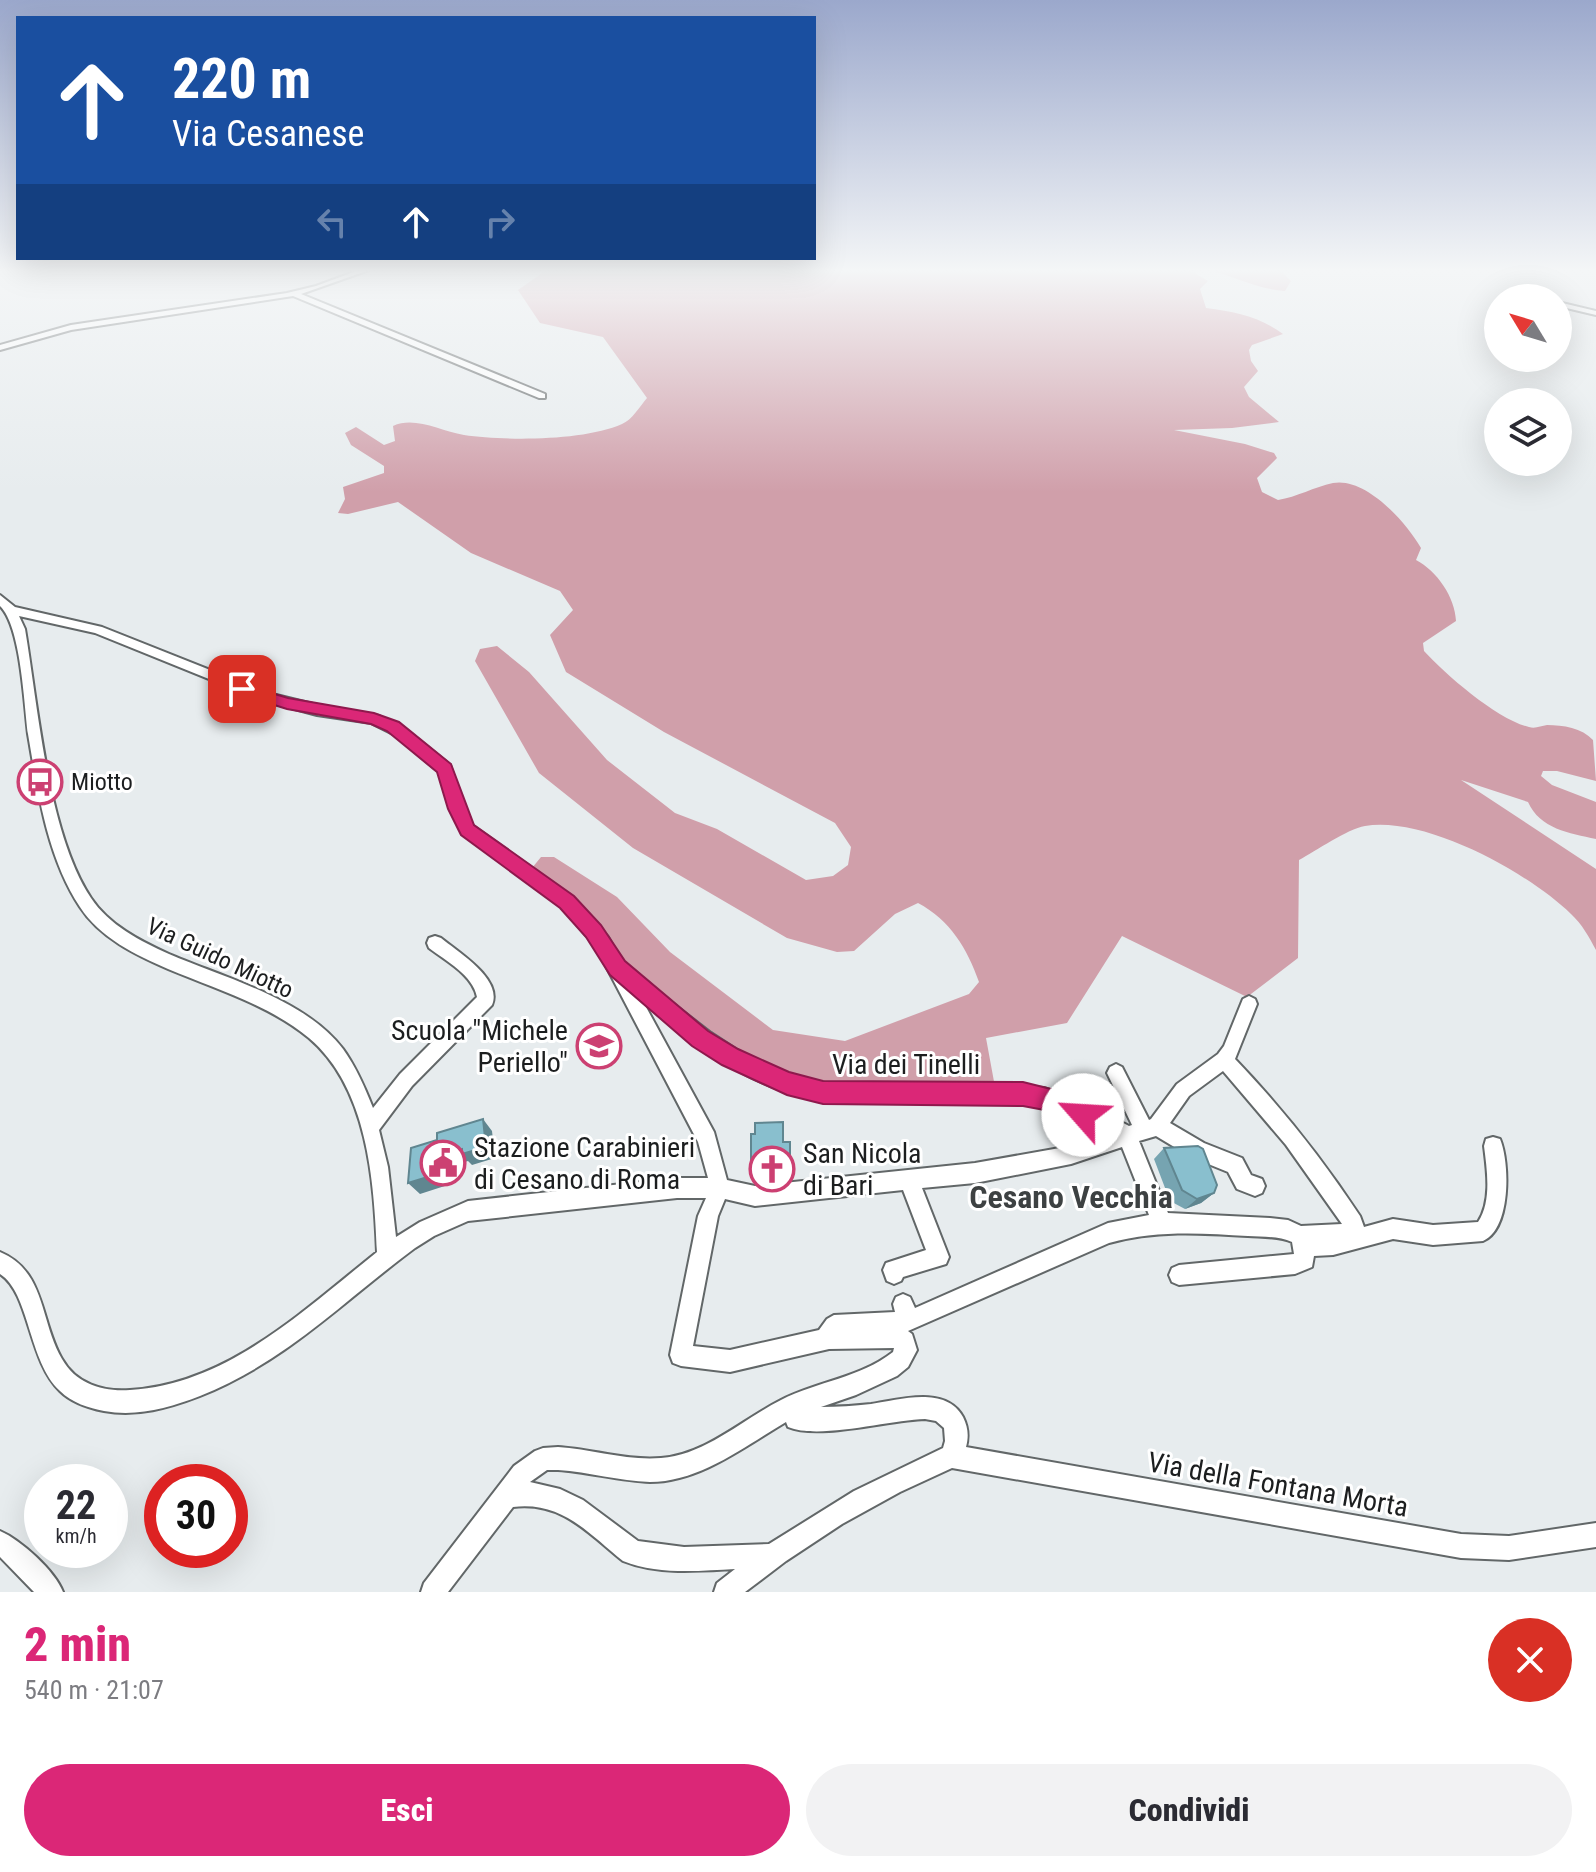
<!DOCTYPE html>
<html lang="it">
<meta charset="utf-8">
<style>
body{margin:0;font-family:"Roboto Condensed",sans-serif;background:#f2f2f3;color:#2b2b33;height:100vh;display:flex;flex-direction:column;font-size:30px;white-space:nowrap}
*{box-sizing:border-box;margin:0}
p{font-size:26px;color:#7c7c81}
.icon{flex:none;width:44px;height:44px;fill:none;stroke:currentColor;stroke-width:2;stroke-linecap:round;stroke-linejoin:round}
.map{position:relative;height:1592px;overflow:hidden}
.drawer{display:flex;flex-direction:column;background:#fff;flex:1}
.drawer>*{flex:none}
.top-card{position:absolute;left:16px;top:16px;width:800px;height:244px;border-radius:0px;box-shadow:0 8px 32px #0002;background:#1a4fa0;color:#fff;overflow:hidden}
.needle{width:52px;rotate:308deg}
.tools{position:absolute;left:1484px;top:284px;display:grid;gap:16px}
.tools a{display:grid;place-items:center;width:88px;height:88px;border-radius:50%;background:#fff;box-shadow:0 8px 32px #0002;font-size:40px}
.speed{position:absolute;left:24px;top:1464px;display:flex;gap:16px;font-size:40px;font-weight:700;text-align:center}
.speed>*{display:grid;place-content:center;width:104px;height:104px;border-radius:50%;background:#fff;box-shadow:0 8px 32px #0002;line-height:1}
.speed small{font-size:20px;font-weight:400}
.speed .limit{border:12px solid #d22;background:#fff;color:#111}
.pin{position:absolute;display:grid;place-items:center;width:68px;height:68px;color:#fff;margin:-34px;border-radius:16px;box-shadow:0 4px 12px #0006}
.me{position:absolute;width:88px;margin:-44px;rotate:296deg;stroke-linejoin:round;filter:drop-shadow(0 0 6px #0008)}
.turn{display:flex;align-items:center;gap:28px;height:168px;padding:0 24px;font-size:36px}
.turn .icon{width:104px;height:104px;stroke-width:2.5}
.turn b{display:block;font-size:56px;line-height:68px}
.lanes{display:flex;align-items:center;height:76px;padding:0 24px;background:#0003;justify-content:center;gap:40px;direction:ltr}
.lanes .off{opacity:.35}
.round{display:grid;place-items:center;flex:none;width:84px;height:84px;border-radius:42px;background:#f2f2f3}
.summary{display:flex;align-items:center;justify-content:space-between;height:136px;padding:0 24px}
h1{font-size:48px;font-weight:800;line-height:60px;color:#db2777}
.cta{display:flex;gap:16px;margin-top:auto;padding:16px 24px}
.cta a{flex:1;height:92px;border-radius:48px;background:#db2777;color:#fff;font-size:32px;font-weight:800;line-height:92px;text-align:center}
.cta a+a{background:#f2f2f3;color:#2b2b33}
.map>svg:first-child{display:block}
.forest{fill:#d09faa}
.lines{fill:none;stroke-linecap:round;stroke-linejoin:round}
.minor-casing{stroke:#626768;stroke-width:4}
.minor{fill:#fff;fill-rule:evenodd}
.wall{fill:#76a4b1}
.shaded-wall{fill:#608690}
.building{fill:#89bfce;stroke:#608690;stroke-width:2}
.route{fill:#db2777;stroke:#8e194d;stroke-width:2}
.labels{text-anchor:middle;stroke-width:6;stroke-linejoin:round;paint-order:stroke}
.poi-label{font-size:24px;fill:#1c1e1f;stroke:#fff;text-anchor:start}
.street-label{font-size:24px;fill:#1c1e1f;stroke:#fff}
.near-poi-label{font-size:28px;fill:#1c1e1f;stroke:#fff;text-anchor:start}
.near-street-label{font-size:28px;fill:#1c1e1f;stroke:#fff}
.near-neighbourhood-label{font-size:32px;font-weight:bold;fill:#3d4142;stroke:#fff}
</style>
<div class="map">
<svg width="1596" height="1592" viewBox="0 0 1596 1592">
<rect width="100%" height="100%" fill="#e7ecee"/>
<!-- forest -->
<path class="forest" d="M548,269H1188L1208,281L1200,289L1206,308C1236,312 1258,316 1283,334L1252,345L1249,350L1251,361L1258,371L1244,387L1249,397L1279,422L1232,428L1174,430L1245,444L1274,453L1277,458L1257,478L1262,492L1278,500C1297,497 1314,487 1333,483C1366,477 1406,522 1421,548L1416,560C1437,571 1455,597 1456,621L1423,643L1424,651C1446,675 1498,720 1529,727C1535,729 1541,726 1547,725C1563,725 1582,728 1593,740L1596,781L1557,771H1543L1541,776L1552,785L1596,802V839C1569,833 1540,829 1528,802L1461,780L1596,869V950C1589,937 1582,924 1571,914C1529,873 1426,816 1365,826C1347,829 1316,851 1299,860L1298,958L1247,997L1122,936L1067,1023L986,1038L995,1087L857,1088L812,1084L752,1061L686,1020L622,965L562,891L532,868L541,857H554L617,897L670,952L773,1030L845,1041L969,994L979,982C967,948 950,920 918,903L895,914L854,951L837,952L787,938L633,848L539,773L475,661L480,649L497,646L529,672L607,760L675,813L717,829L806,880L833,876L848,865L851,847L835,823L664,732L566,672L550,635L573,610L560,591L471,553L398,502L348,514L338,513L345,499L343,487L384,473V466L351,445L345,433L356,427L384,445L395,441L393,426C415,416 440,431 464,435C505,441 584,441 622,424C632,420 640,406 647,398L603,337L540,323L518,290Z
M1205,269H1279L1291,281L1285,291C1256,289 1232,275 1205,269Z"/>
<g class="lines">
<!-- minor casing -->
<g class="minor-casing">
<path id="minor" d="M362,269H372L301,294L545,394V398H539L293,296L71,330L0,350V345L71,325L287,293L316,286Z
M1558,302L1596,311V315L1558,306Z
M0,595L15,607L102,627L268,693L317,705L379,716L405,729L450,765L464,809L473,826L572,897L608,937L623,965L711,1033L754,1061L800,1078L830,1084L891,1086L983,1083L1044,1088L1081,1101L1129,1126L1132,1125L1107,1073L1110,1067L1116,1064L1122,1067L1149,1120L1151,1119L1177,1084L1218,1054L1224,1046L1243,999L1249,996L1255,999L1257,1004L1235,1059C1282,1108 1323,1160 1360,1216L1364,1227L1393,1219L1433,1225L1478,1222C1492,1201 1487,1170 1484,1146L1486,1139L1493,1137L1500,1139C1510,1163 1511,1229 1483,1241L1433,1245L1393,1239L1333,1255L1314,1256L1312,1267L1295,1274L1179,1285L1172,1282L1169,1275L1172,1268L1179,1265L1294,1254L1292,1242C1279,1236 1262,1237 1248,1236C1201,1233 1155,1230 1109,1243L908,1331L912,1334L917,1350L908,1367L897,1376L856,1395L821,1407C838,1407 854,1406 871,1404C898,1400 946,1385 963,1417C968,1427 969,1436 966,1447L1461,1534L1509,1536L1596,1523V1547L1509,1560L1461,1558L952,1468L900,1492L842,1524L786,1561L745,1592H714L717,1583L735,1569C698,1571 658,1575 623,1561C588,1533 562,1501 513,1507L448,1592H421L424,1583L514,1466L535,1451L543,1448L558,1447C592,1449 627,1461 661,1458C705,1455 743,1419 781,1400C818,1381 860,1378 893,1352L894,1348L829,1349L730,1372L681,1366L673,1363L670,1355L698,1216L706,1198H677L468,1221L434,1236L415,1248C342,1302 287,1361 200,1396C169,1408 137,1417 104,1411C89,1408 72,1403 60,1391C28,1361 30,1293 0,1274V1252C46,1271 40,1322 62,1359C76,1384 103,1392 130,1390C228,1384 304,1310 377,1252C374,1181 368,1088 309,1038C269,1005 216,989 168,969C136,955 100,938 80,907C47,857 38,792 28,734C24,703 21,626 0,606ZM19,616L95,633L261,700L317,715L371,723L395,735L439,772L450,809L463,834L562,907L596,947L698,1142L708,1178H677L468,1201L420,1222L396,1237L388,1167L379,1130L412,1086L492,1005C503,979 458,952 441,938L435,936L429,938L427,943L429,948C446,961 473,975 477,997L400,1074L373,1108C365,1088 356,1067 343,1049C305,999 225,978 169,954C140,941 109,925 91,898C48,834 38,706 25,629ZM640,996C689,1038 738,1082 803,1096C885,1115 973,1086 1051,1108C1070,1113 1088,1125 1106,1134L1071,1146L975,1163L755,1186L727,1180L714,1132ZM1223,1071L1286,1145L1342,1224L1301,1226L1288,1220L1270,1218L1168,1213L1139,1141L1156,1136L1191,1157L1228,1172L1237,1189L1255,1196L1262,1193L1265,1186L1262,1179L1251,1175L1242,1158L1204,1143L1170,1123L1189,1096ZM1122,1147L1149,1215L1108,1223L915,1308L910,1297L903,1294L896,1297L893,1304L895,1312L834,1315L827,1319L819,1330L730,1350L693,1346L718,1216L725,1199L755,1206L903,1190L926,1250L886,1263L883,1270L887,1281L894,1284L901,1281L903,1277L946,1264L949,1257L922,1188L975,1183L1071,1164ZM925,1419L936,1421L944,1428L945,1441L943,1448L854,1491L769,1544L684,1547L638,1541L583,1500L560,1489L530,1482L547,1470H558C589,1472 619,1481 650,1482C700,1482 745,1446 786,1422L788,1427C819,1440 889,1420 925,1419Z
M0,1531C21,1540 55,1571 63,1592H34L0,1557Z"/>
</g>
<!-- minor -->
<use href="#minor" class="minor"/>
</g>
<!-- wall -->
<path class="wall" d="M755,1134L783,1142H790L791,1179L753,1182L751,1168Z
M1164,1148L1214,1193L1201,1203L1185,1209L1170,1201L1154,1159Z"/>
<!-- shaded-wall -->
<path class="shaded-wall" d="M483,1119L492,1131L495,1158L472,1165L468,1161L453,1166L454,1183L420,1194L408,1183L443,1155L462,1149Z
M1214,1193L1201,1203L1185,1209L1197,1199Z"/>
<!-- building -->
<path class="building" d="M483,1119L486,1147L462,1154V1149L443,1155L444,1172L408,1183L411,1148L437,1140V1133Z
M783,1122V1142H790V1165L751,1168V1134H755V1123Z
M1198,1146L1203,1149L1217,1185L1214,1193L1197,1199L1182,1190L1164,1148Z"/>
<!-- sky -->
<linearGradient id="sky" x2="0" y2="1"><stop stop-color="#9ba8cc"/><stop offset="0.55" stop-color="#f4f6f7"/><stop offset="1" stop-color="#f4f6f7" stop-opacity="0"/></linearGradient>
<rect width="1596" height="492" fill="url(#sky)"/>
<!-- route -->
<path class="route" d="M242,684L288,698L374,713L399,722L451,764L474,825L574,896L601,925L625,961L708,1031L738,1049L789,1072L823,1081L1023,1082L1067,1093L1091,1106L1095,1115L1091,1123L1083,1127L1055,1112L1023,1106L823,1104L787,1095L722,1065L692,1046L610,975L586,937L560,908L461,835L448,809L437,772L387,731L371,724L287,709L236,693V685Z"/>
<!-- icons -->
<defs>
<g id="bus-ring" transform="scale(2.3)"><circle r="9.5" fill="#fff" stroke="#cc4072" stroke-width="1.5"/><path d="M-5-6H5V4H4V6H2V4H-2V6H-4V4H-5ZM-3.5-4V0h7V-4ZM-3.5 1.2v1.5H-2V1.2ZM2 1.2v1.5H3.5V1.2Z" fill="#cc4072"/></g>
<g id="school-ring" transform="scale(2.3)"><circle r="9.5" fill="#fff" stroke="#cc4072" stroke-width="1.5"/><path d="M0-5L7-2L0 1L-7-2ZM-4 1L0 2.5L4 1V4Q0 6-4 4Z" fill="#cc4072"/></g>
<g id="civic-ring" transform="scale(2.3)"><circle r="9.5" fill="#fff" stroke="#cc4072" stroke-width="1.5"/><path d="M-.6-6.5H3V-4.5H.6V-3L4-1V1h2V6H-6V1h2V-1L-.6-3ZM-1.2 2.5V6h2.4V2.5Z" fill="#cc4072"/></g>
<g id="church-ring" transform="scale(2.3)"><circle r="9.5" fill="#fff" stroke="#cc4072" stroke-width="1.5"/><path d="M-1.2-6h2.4v3.5h3.3v2.4h-3.3V6h-2.4V-.1h-3.3v-2.4h3.3Z" fill="#cc4072"/></g>
</defs>
<g fill-rule="evenodd">
<use href="#bus-ring" x="40" y="782"/>
<use href="#school-ring" x="599" y="1046"/>
<use href="#civic-ring" x="443" y="1163"/>
<use href="#church-ring" x="772" y="1169"/>
</g>
<g class="labels">
<!-- poi labels -->
<g class="poi-label">
<text x="71" y="790">Miotto</text>
</g>
<!-- street labels -->
<g class="street-label">
<text transform="translate(220 958) rotate(25)" y="8">Via Guido Miotto</text>
</g>
<!-- near-poi labels -->
<g class="near-poi-label">
<text x="568" y="1040" text-anchor="end">Scuola "Michele<tspan x="568" dy="32">Periello"</tspan></text>
<text x="474" y="1157">Stazione Carabinieri<tspan x="474" dy="32">di Cesano di Roma</tspan></text>
<text x="803" y="1163">San Nicola<tspan x="803" dy="32">di Bari</tspan></text>
</g>
<!-- near-street labels -->
<g class="near-street-label">
<text x="906" y="1074">Via dei Tinelli</text>
<text transform="translate(1278 1484) rotate(10)" y="10">Via della Fontana Morta</text>
</g>
<!-- near-neighbourhood labels -->
<g class="near-neighbourhood-label">
<text x="1071" y="1208">Cesano Vecchia</text>
</g>
</g>
</svg>
<div class="tools">
<a><svg class="needle" viewBox="-14 -14 28 28"><path d="M0-13l5 13h-10z" fill="#e53935"/><path d="M0 13l5-13h-10z" fill="#7c7c81"/></svg></a>
<a><svg class="icon" aria-label="layers" viewBox="0 0 24 24"><path d="M12 4l9 5-9 5-9-5zM3 14l9 5 9-5"/></svg></a>
</div>
<div class="speed"><div>22<small>km/h</small></div><div class="limit">30</div></div>
<div class="pin" style="left:242px;top:689px;background:#d93025"><svg class="icon" aria-label="arrive" viewBox="0 0 24 24"><path d="M6 21V4h12l-3 4 3 4H6"/></svg></div>
<svg class="me" style="left:1083px;top:1115px" viewBox="-20 -20 40 40"><circle r="19" fill="#fff"/><path d="M0-13L10 11 0 6-10 11z" fill="#db2777"/></svg>
<div class="top-card">
<div class="turn"><svg class="icon" aria-label="ahead" viewBox="0 0 24 24"><path d="M12 20V5M6 11l6-6 6 6"/></svg><div><b>220 m</b>Via Cesanese</div></div>
<div class="lanes"><svg class="icon off" aria-label="left" viewBox="0 0 24 24"><path d="M17 20v-9H6M10 6l-5 5 5 5"/></svg><svg class="icon" aria-label="ahead" viewBox="0 0 24 24"><path d="M12 20V5M6 11l6-6 6 6"/></svg><svg class="icon off" aria-label="right" viewBox="0 0 24 24"><path d="M7 20v-9h11M14 6l5 5-5 5"/></svg></div>
</div>
</div>
<section class="drawer">
<div class="summary"><div><h1>2 min</h1><p>540 m · 21:07</p></div><a class="round" style="background:#d93025;color:#fff"><svg class="icon" aria-label="close" viewBox="0 0 24 24"><path d="M6 6l12 12M18 6L6 18"/></svg></a></div>
<div class="cta"><a>Esci</a><a>Condividi</a></div>
</section>
